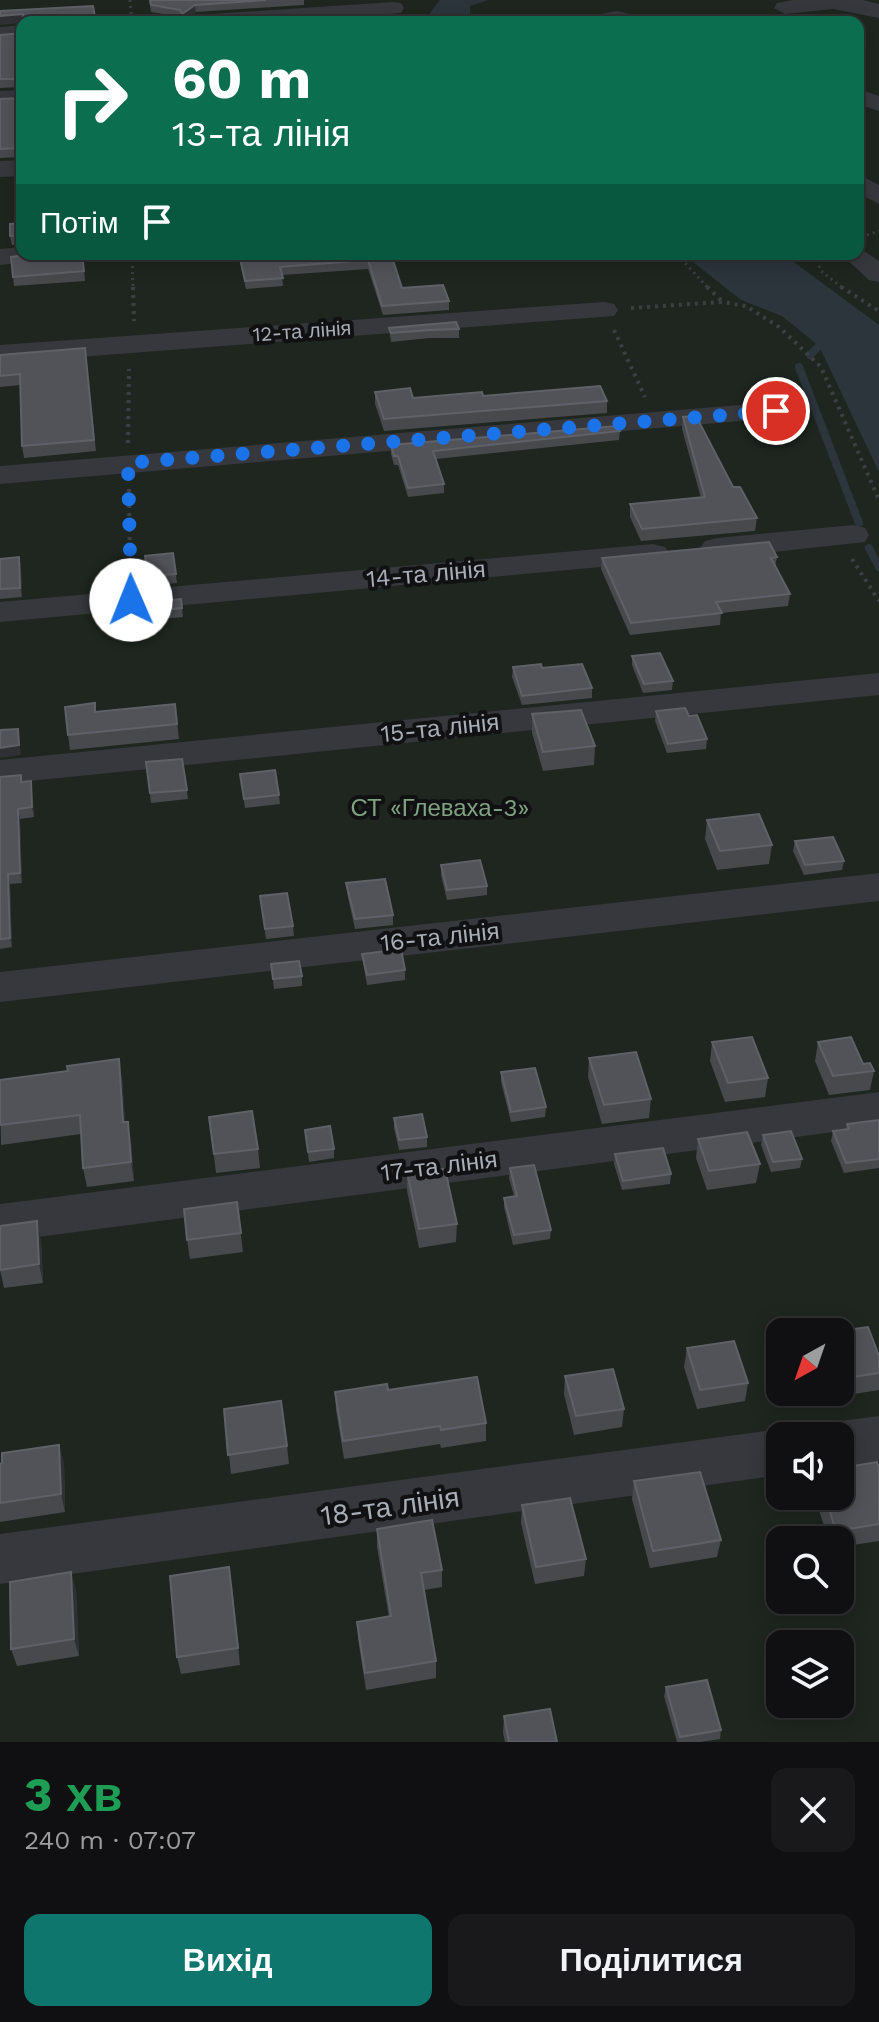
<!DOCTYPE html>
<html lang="uk">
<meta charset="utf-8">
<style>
body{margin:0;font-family:"Work Sans",sans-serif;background:#19191b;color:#f1f3f6;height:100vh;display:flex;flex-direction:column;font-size:30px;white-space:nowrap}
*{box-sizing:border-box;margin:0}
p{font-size:26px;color:#9c9d9f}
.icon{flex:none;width:44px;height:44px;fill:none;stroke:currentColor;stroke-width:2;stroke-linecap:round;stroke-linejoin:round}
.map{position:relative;height:1742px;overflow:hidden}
.sheet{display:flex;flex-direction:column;background:#101012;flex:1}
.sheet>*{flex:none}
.banner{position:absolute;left:16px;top:16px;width:848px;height:244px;border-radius:16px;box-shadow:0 4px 20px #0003,0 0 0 2px #303032;background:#0b6e4f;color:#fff;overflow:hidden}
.needle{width:52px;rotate:220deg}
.buttons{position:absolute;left:766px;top:1318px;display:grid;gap:16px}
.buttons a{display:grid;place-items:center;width:88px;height:88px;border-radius:16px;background:#101012;box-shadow:0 4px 20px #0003,0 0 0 2px #303032;font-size:40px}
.pin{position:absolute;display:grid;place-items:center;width:68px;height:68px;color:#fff;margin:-34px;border:4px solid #fff;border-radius:50%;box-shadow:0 2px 8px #0007}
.me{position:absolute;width:88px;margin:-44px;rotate:359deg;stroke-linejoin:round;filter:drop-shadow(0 0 6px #0008)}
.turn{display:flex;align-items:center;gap:28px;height:168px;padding:0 24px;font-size:36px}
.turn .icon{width:104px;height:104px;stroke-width:2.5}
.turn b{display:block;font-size:56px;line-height:68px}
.then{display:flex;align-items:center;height:76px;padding:0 24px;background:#0003;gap:16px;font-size:30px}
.round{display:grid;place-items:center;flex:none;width:84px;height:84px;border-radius:16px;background:#19191b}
.overview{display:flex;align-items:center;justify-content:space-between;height:136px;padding:0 24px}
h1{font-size:48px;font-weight:700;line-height:60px;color:#1e9e55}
.cta{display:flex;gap:16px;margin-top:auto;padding:16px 24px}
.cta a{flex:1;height:92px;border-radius:16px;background:#0f766e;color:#fff;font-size:32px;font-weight:700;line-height:92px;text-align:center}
.cta a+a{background:#19191b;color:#f1f3f6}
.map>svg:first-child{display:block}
.green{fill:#1e261f;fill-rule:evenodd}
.water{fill:#2c353c}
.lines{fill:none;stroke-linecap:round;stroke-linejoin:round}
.stream{stroke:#2c353c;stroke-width:8}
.path-far1{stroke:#3d3f44;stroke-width:3;stroke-dasharray:2 4;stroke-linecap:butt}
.path{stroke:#3d3f44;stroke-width:4;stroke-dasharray:3 5;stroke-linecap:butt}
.minor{fill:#37383d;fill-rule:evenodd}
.wall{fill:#47494d}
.shaded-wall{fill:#2f3033}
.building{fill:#525359;stroke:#5f6168;stroke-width:2}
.route{stroke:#1a73e8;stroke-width:14;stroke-dasharray:0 25.2}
.labels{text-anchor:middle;stroke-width:8;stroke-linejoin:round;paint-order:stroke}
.far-street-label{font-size:20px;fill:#a8adb8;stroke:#111113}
.street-label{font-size:24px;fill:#a8adb8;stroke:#111113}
.park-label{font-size:24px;fill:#7fa381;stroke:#111113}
.near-street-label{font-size:28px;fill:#a8adb8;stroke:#111113}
</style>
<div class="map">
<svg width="879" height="1742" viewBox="0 0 879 1742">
<rect width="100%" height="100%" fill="#161618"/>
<!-- green -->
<path class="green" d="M0,0H879V1742H0ZM22,22H858V254H22ZM780,1332H840V1392H780ZM780,1436H840V1496H780ZM780,1540H840V1600H780ZM780,1644H840V1704H780Z"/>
<!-- water -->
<path class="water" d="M440,0H488L470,6V22H423Z
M679,254H783L879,325V472L819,346L782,316L741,300L693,262Z"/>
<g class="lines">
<!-- stream -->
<path class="stream" d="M810,355L819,346
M799,367L859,523
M869,548L879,567"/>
<!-- path-far1 -->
<path class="path-far1" d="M130,0L132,22
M867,235L879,231
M132,254L133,289
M670,254L685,263L709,289
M817,254L820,270L844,289"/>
<!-- path -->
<path class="path" d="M133,287L134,321
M707,287L722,301
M841,287L879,311
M631,308L722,302L746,306L779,327L821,367L879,500
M614,330L645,397
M128,443L129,369
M129,489L130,575
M852,559L879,601"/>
<!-- minor -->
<path class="minor" d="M793,0H863L879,4V18L833,9L785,14L774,8L777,3Z
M393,2L401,3L404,8L401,13L288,22H185L196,15Z
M617,11L642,17L645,22H583L586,17Z
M22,25V39L0,41V27Z
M858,89L879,96V111L858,104Z
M22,90V104L0,105V91Z
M22,160V176L0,177V161Z
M858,174L879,185V204L858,193Z
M22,247V254H47L43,260L0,265V249Z
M858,247L879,261V282L869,280L841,254H858Z
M604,302L614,304L618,310L614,316L0,363V345Z
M776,402L787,405L791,411L787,417L0,484V466Z
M853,525L865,528L869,535L865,542L717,558L705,555L700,548L705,541L717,538Z
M653,544L665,547L670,554L665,561L0,622V602Z
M879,673V695L0,784V760Z
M879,873V901L0,1002V972Z
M879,1092V1126L0,1242V1204Z
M879,1416V1462L840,1467V1436H818L822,1428L840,1421Z
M780,1429L799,1436H780V1475L0,1584V1534Z"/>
</g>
<!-- wall -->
<path class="wall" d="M149,0H304V5L196,12L189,17L254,18V22H183L181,17L151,12Z
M22,33V87L0,88V35Z
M22,96V157L0,158V99L21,98Z
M22,223V245H12L10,236Z
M83,254L85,281L14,286L13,277Z
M238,254H391L402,288L449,301V310L383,315L368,269L282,275L283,286L246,289Z
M460,254H489L461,256Z
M389,328L459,329V338H429L391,342Z
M85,348L96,451L24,458L22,446L20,385L0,387V355Z
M375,392L413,398L483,396L607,401V413L384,431L375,404Z
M683,417L757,518L755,531L641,541L630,517V504L701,498L682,429Z
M620,431L619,440L436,459L444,484V493L408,497L398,465H394L391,454V445Z
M173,553L177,583L148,586L145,556Z
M19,557L21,566L22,597L0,599V559Z
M777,557L775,567L790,594L788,606L721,613L720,625L630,635L601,569L602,558Z
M181,599L183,617L153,620L151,602Z
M632,656L673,681L672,690L643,693L632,665Z
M513,667L542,668L592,688V698L522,705L512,677Z
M175,704L179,739L70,750L68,735L96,712Z
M656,711L707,739L706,749L667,753L655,721Z
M532,714L595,746L594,765L543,771L532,733Z
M182,759L188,799L151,803L146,762Z
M240,774L279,795L280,804L245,808Z
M0,777L22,782L32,791L34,817L20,819L22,883L10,884L12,947L0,949Z
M707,820L772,845L769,864L717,870L705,839Z
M795,841L844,861L842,870L804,875L793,851Z
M441,865L487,886V895L447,900L441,875Z
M346,883L393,915V925L355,929L347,893Z
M260,896L293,926L294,936L266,939Z
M362,954L405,970V980L367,985L363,963Z
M271,964L302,976V986L274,989Z
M712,1042L768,1078L765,1097L725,1102L710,1061Z
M818,1042L863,1064L874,1071L870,1090L829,1095L815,1061Z
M589,1058L651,1099L649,1118L602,1124L588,1077Z
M501,1072L546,1107L545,1117L511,1122L501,1082Z
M122,1078L125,1122L131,1141L134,1181L87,1187L83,1168L81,1134L1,1145L0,1080Z
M209,1117L258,1149L260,1168L216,1173Z
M394,1118L427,1137V1147L399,1150L394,1128Z
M879,1120V1168L844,1173L831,1141L833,1131L846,1129L847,1124Z
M305,1130L334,1149V1158L309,1162Z
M763,1135L802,1159L800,1168L771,1172L761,1145Z
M698,1139L760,1164L756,1183L707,1190L696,1158Z
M615,1154L671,1174L670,1184L622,1190L614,1164Z
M510,1168L551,1230L550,1239L513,1245L504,1207V1198L514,1196L509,1178Z
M407,1172L457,1224L456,1242L419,1248L407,1191Z
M237,1202L243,1252L190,1259L187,1240Z
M0,1226L41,1240L43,1283L4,1288L0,1270Z
M840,1332L879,1356V1390L835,1397L833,1392H840Z
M687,1348L748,1383L745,1401L697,1409L684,1367Z
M565,1376L624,1409L622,1427L574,1435L564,1394Z
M388,1390L486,1423V1441L441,1448L440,1444L344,1459L336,1410L335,1392Z
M224,1409L287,1446L289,1464L231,1474Z
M64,1463L65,1512L0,1522V1464Z
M879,1468V1541L840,1547V1540H829L814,1496H840Z
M634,1481L721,1540L717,1557L650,1568L632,1499Z
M522,1505L586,1559L584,1576L535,1584L521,1523Z
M377,1529L442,1570V1587L424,1590L436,1661V1678L366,1690L358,1639L357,1622L389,1617L377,1547Z
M232,1585L240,1665L181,1674L177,1657Z
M76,1590L79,1656L17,1666L11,1649Z
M666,1687L721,1730L720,1739L701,1742H677L664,1696Z
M504,1716L557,1742H505L503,1733Z"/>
<!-- shaded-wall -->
<path class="shaded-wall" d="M195,5L196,12L183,21L182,17V21V14Z
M23,14L24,22L22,23L0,25V16Z
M254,18V22H210Z
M19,557L21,566L22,597L20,588Z
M18,729L21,755L0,758V748Z
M31,781L32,791L34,817L32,807Z
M18,809L20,819L22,883L20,873Z
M8,874L10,884L12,947L10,938Z
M119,1059L122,1078L127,1142L123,1122Z
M128,1122L131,1141L134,1181L131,1162Z
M37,1221L41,1240L43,1283L39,1264Z
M59,1445L64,1463L65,1512L61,1494Z
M71,1572L76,1590L79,1656L74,1639Z"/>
<!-- building -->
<path class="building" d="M150,0H266L195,5L182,14L180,10L151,5Z
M93,6L96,22H23V14L0,16V11Z
M182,17L254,18L210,22H184Z
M22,33V79H0V35Z
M22,96V152L21,148L0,149V99L21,98Z
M22,223V235L10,236V224Z
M38,254H82L84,271L13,277L11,257Z
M239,254H391L402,288L443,285L449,301L382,306L368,260L280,267L283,278L245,281Z
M456,322L459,329L429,330L391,333L389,328Z
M85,348L94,440L22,446L20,374L0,376V355Z
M600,386L607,401L384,419L375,392L410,388L413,398L482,392L483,396Z
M696,416L733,487H740L757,518L642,529L630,504L705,497L683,417Z
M617,426L620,431L433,451L444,484L408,488L398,456H394L391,445Z
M769,542L777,557L771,558L790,594L716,602L722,613L631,623L602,558Z
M173,553L176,574L147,576L145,556Z
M19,557L20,588L0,589V559Z
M181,599L182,608L152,611L151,602Z
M660,653L673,681L644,684L632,656Z
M541,664L542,668L582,664L592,688L522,696L513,667Z
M95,703V712L175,704L177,724L68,735L65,707Z
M685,708L689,716L697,715L707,739L668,744L656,711Z
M581,710L595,746L543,752L532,714Z
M18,729L19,745L0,748V730Z
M182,759L187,790L150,793L146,762Z
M275,770L279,795L244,799L240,774Z
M21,775V782L31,781L32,807L18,809L20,873L8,874L10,938L0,939V777Z
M759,814L772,845L720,851L707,820Z
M833,837L844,861L805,865L795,841Z
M480,860L487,886L447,890L441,865Z
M385,879L393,915L355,919L346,883Z
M287,893L293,926L265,929L260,896Z
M401,949L405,970L367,975L362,954Z
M299,961L302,976L273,979L271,964Z
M752,1037L768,1078L728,1083L712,1042Z
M851,1037L863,1064L870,1063L874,1071L833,1076L818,1042Z
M636,1052L651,1099L604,1105L589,1058Z
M119,1059L123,1122H128L131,1162L83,1168L80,1115L0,1125V1080L68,1071L67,1066Z
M535,1068L546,1107L511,1112L501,1072Z
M252,1111L258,1149L214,1154L209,1117Z
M422,1114L427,1137L399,1140L394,1118Z
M879,1120V1159L846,1163L833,1131L849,1129L847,1124Z
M330,1126L334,1149L308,1152L305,1130Z
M791,1131L802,1159L773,1162L763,1135Z
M747,1132L760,1164L709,1171L698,1139Z
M663,1148L671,1174L623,1181L615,1154Z
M534,1165L551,1230L514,1235L504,1198L517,1196L510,1168Z
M445,1169L457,1224L419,1229L407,1172Z
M237,1202L241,1233L187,1240L184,1209Z
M37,1221L39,1264L0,1270V1226Z
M868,1327L879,1356V1373L840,1379V1332H832Z
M734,1341L748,1383L700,1390L687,1348Z
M613,1369L624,1409L576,1416L565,1376Z
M477,1377L486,1423L441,1430L440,1426L343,1441L335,1392L387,1384L388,1390Z
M281,1401L287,1446L228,1455L224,1409Z
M59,1445L61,1494L0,1503V1464L2,1463V1453Z
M877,1462L879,1468V1524L836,1531L825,1496H840V1468Z
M700,1472L721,1540L653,1551L634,1481Z
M570,1498L586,1559L536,1567L522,1505Z
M432,1520L442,1570L421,1573L436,1661L365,1673L357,1622L391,1616L377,1529Z
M229,1567L238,1648L177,1657L170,1576Z
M71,1572L74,1639L11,1649L10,1582Z
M707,1680L721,1730L680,1737L666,1687Z
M550,1709L557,1742H509L504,1716Z"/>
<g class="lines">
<!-- route -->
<path class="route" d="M131,600L128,463L776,411"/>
</g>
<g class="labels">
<!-- far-street labels -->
<g class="far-street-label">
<text transform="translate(302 331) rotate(-4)" y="7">12-та лінія</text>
</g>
<!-- street labels -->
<g class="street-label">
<text transform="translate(426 574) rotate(-5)" y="8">14-та лінія</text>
<text transform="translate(440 728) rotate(-6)" y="8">15-та лінія</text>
<text transform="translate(440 937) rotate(-6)" y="8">16-та лінія</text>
<text transform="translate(439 1166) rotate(-7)" y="8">17-та лінія</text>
</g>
<!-- park labels -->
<g class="park-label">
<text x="440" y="816">СТ «Глеваха-3»</text>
</g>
<!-- near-street labels -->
<g class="near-street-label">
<text transform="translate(390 1506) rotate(-8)" y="10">18-та лінія</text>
</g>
</g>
</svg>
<div class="buttons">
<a><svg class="needle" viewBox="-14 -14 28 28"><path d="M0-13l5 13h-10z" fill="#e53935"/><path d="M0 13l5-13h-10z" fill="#9c9d9f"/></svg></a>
<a><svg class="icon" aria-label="sound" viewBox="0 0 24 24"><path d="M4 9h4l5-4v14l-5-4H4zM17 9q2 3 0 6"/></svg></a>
<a><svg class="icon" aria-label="search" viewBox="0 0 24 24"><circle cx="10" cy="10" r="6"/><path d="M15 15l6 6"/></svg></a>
<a><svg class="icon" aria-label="layers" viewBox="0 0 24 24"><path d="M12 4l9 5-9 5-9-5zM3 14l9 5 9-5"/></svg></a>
</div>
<div class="pin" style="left:776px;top:411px;background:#d93025"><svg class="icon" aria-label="arrive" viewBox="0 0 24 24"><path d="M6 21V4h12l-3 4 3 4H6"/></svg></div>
<svg class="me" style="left:131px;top:600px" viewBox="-20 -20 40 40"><circle r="19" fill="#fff"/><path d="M0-13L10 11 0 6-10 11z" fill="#1a73e8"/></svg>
<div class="banner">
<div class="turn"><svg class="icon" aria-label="right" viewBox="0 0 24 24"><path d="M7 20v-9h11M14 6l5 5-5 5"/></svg><div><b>60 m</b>13-та лінія</div></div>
<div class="then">Потім<svg class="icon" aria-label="arrive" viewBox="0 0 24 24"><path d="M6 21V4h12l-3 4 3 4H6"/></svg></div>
</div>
</div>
<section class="sheet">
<div class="overview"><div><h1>3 хв</h1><p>240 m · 07:07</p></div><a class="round"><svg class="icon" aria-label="close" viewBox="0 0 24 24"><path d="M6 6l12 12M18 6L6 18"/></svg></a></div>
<div class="cta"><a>Вихід</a><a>Поділитися</a></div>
</section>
